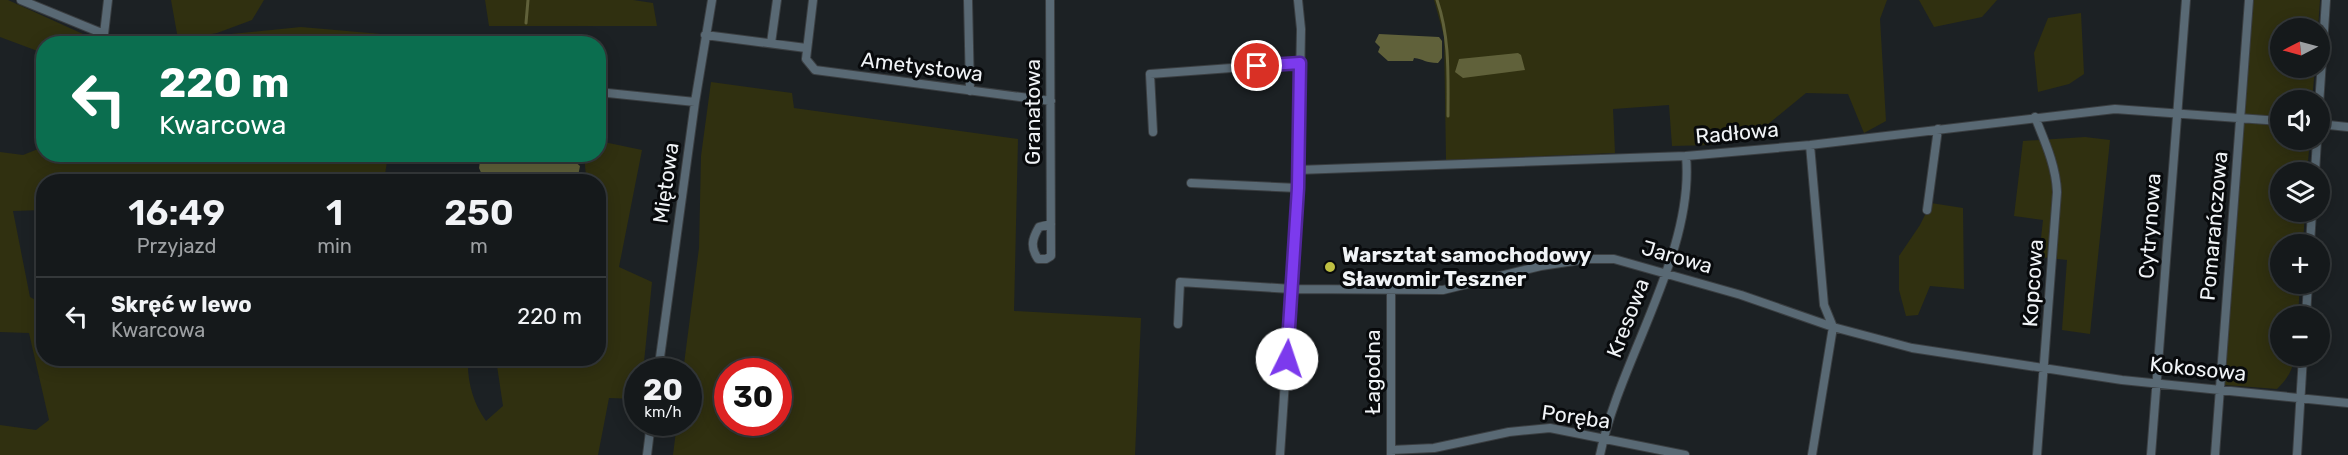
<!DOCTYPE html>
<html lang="pl">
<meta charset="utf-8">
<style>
body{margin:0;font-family:Rubik,sans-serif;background:#222628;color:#f1f3f6;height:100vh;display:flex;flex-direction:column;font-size:22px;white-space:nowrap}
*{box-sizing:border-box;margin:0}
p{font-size:20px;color:#9da0a3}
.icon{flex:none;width:33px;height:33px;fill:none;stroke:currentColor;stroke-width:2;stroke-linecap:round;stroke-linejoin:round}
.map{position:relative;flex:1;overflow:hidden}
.sheet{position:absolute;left:36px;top:174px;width:570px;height:192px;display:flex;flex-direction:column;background:#15191b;border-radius:24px;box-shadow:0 3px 15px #0003,0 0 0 2px #34383a}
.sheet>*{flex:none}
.hud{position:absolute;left:36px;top:36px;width:570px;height:126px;border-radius:24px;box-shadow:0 3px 15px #0003,0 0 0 2px #34383a;background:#0b6e4f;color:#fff;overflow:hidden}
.needle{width:39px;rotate:264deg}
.fabs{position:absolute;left:2270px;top:18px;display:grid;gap:12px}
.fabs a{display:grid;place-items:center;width:60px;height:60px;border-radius:50%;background:#15191b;box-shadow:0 3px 15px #0003,0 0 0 2px #34383a;font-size:30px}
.speed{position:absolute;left:624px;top:358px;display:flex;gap:12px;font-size:30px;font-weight:700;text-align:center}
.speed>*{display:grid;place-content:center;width:78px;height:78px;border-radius:50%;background:#15191b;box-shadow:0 3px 15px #0003,0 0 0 2px #34383a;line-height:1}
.speed small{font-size:15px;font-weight:400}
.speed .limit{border:9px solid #d22;background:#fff;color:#111}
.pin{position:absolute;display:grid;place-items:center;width:51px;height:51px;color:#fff;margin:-26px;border:3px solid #fff;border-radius:50%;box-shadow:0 2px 6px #0007}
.me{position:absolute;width:66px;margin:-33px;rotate:4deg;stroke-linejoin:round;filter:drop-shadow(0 0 4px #0008)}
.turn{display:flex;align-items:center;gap:21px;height:126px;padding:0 24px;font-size:27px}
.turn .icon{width:78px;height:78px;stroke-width:2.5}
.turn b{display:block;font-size:42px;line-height:51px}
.eta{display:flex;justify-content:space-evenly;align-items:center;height:102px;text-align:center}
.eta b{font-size:36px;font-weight:600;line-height:42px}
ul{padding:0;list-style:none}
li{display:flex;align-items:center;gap:18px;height:78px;padding:0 24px;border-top:2px solid #34383a}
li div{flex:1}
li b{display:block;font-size:22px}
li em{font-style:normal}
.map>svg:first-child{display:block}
.green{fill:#303010;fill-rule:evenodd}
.water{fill:#60613a}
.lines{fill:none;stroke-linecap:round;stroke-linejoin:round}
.stream{stroke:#60613a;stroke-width:3}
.minor-casing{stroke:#3a3e41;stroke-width:10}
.minor{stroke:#596974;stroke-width:8}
.route-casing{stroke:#51269a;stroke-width:15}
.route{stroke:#7c3aed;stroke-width:10}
.poi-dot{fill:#bebf42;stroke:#080a0c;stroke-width:2}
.labels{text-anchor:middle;stroke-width:6;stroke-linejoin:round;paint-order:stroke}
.street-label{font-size:21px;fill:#f0f3f6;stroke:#080a0c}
.poi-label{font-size:21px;font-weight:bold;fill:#f0f3f6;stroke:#080a0c;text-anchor:start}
</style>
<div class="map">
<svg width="2348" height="455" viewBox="0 0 2348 455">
<rect width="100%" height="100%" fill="#1c2124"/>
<!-- green -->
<path class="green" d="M0,0H8L94,39H178L171,0H264L252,20L217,33L181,39L301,27L404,36L403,44H44L43,53L0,37Z
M485,0H633L653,3L657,26H489Z
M1434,0H1887L1880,19L1886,121L1864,133L1848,94L1806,93L1762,129L1733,134L1712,145L1672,146L1669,105L1613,109L1615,153L1446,160L1444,36Z
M1919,0H1997L1982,17L1934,27Z
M2250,0H2320L2318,28H2280V68H2315L2312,100H2280V140H2310L2307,172H2280V212H2305L2303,244H2280V284H2300L2298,316H2280V356H2295C2293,370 2287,379 2277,389L2225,385Z
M2081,13L2084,74L2069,84L2038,92L2034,53L2048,18Z
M711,82L792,93L794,108L1018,139L1014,311L1141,318L1135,455H673L677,423H688V372H683L699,248L701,156ZM728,372H778V423H728Z
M2085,137L2110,140L2090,334L2062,330L2067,260L2039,257L2043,220L2014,216L2023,141Z
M599,141L642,150L619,267L652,282L643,372H638L637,399L609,398L598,455H0V425L36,430L49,420L29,333L0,332V152L23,155L43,147L44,154L388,155L384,181L44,182L43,210L13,211L30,297L43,304L44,358L468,359C467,381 473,403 486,421L503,406L496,359L598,358V182L583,181L586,176L584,155L598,154Z
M1931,203L1963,208L1964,289L1930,286L1918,315L1906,316L1899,290V256L1920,225Z"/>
<!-- water -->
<path class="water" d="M1379,34L1439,37L1442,41V58L1438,63C1425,63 1424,59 1414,58L1413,61H1388L1378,52L1380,47L1375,42Z
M1518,53L1521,55L1525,70L1463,78L1455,72L1459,59Z
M481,155H567L580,166L577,181H481L483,177L479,168Z"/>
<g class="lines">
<!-- stream -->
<path class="stream" d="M1437,0C1450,38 1448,76 1448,116
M526,23L528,0"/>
<!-- minor casing -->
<g class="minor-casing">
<path id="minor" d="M21,0L104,34L108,0
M813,0L806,59L815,70L1051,101
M968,0L970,91
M1050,0L1051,256L1046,259H1038C1030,247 1032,239 1039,227L1051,224
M705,35L806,48
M771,43L777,0
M598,92L695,102
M2319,105L2326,0
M2035,117C2045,142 2056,166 2057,192L2037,455
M2319,124L2348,127
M1153,132L1150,74L1300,63
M1810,145L1824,305L1833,327L1812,455
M1298,170L1686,156L1810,145L2115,109L2280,121
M2315,172L2317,140
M1191,183L1298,188
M1927,210L1938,129
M2310,244L2312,212
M2306,316L2308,284
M1178,324L1180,282L1292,289L1443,290L1541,266L1587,259H1614L1741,295L1833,327L1912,348L2122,380L2348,403
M658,372L695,102L712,0
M1391,450L1434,448L1509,432L1550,428L1685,455
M647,455L651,423
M1280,455L1298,188L1301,29L1298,0
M1391,455V290
M1600,455C1619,360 1695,253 1686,156
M2151,455L2186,0
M2215,455L2249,0
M2297,455L2303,356"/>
</g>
<!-- minor -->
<use href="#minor" class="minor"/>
</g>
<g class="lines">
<!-- route casing -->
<g class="route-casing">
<path id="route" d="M1257,66L1300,63L1298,188L1287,359"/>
</g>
<!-- route -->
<use href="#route" class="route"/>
</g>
<!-- markers -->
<circle class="poi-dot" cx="1330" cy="267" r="6"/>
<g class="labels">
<!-- street labels -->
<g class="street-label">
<text transform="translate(922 67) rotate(7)" y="7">Ametystowa</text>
<text transform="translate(1033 112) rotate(-90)" y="7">Granatowa</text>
<text transform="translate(1737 133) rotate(-5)" y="7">Radłowa</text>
<text transform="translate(666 183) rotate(-82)" y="7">Miętowa</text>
<text transform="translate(2150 226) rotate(-86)" y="7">Cytrynowa</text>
<text transform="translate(2214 226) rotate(-85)" y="7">Pomarańczowa</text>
<text transform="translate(1677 257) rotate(16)" y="7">Jarowa</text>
<text transform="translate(2033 283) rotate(-86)" y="7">Kopcowa</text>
<text transform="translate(1628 318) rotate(-69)" y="7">Kresowa</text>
<text transform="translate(2198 369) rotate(6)" y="7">Kokosowa</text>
<text transform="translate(1373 372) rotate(-90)" y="7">Łagodna</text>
<text transform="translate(1576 417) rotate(8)" y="7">Poręba</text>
</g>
<!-- poi labels -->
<g class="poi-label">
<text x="1342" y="262">Warsztat samochodowy<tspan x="1342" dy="24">Sławomir Teszner</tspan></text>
</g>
</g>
</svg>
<div class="fabs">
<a><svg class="needle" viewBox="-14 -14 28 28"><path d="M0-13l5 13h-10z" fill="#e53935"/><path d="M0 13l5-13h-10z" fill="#9da0a3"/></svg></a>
<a><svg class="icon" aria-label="sound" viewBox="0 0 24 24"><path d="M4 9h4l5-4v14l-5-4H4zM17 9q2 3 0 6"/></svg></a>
<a><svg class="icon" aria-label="layers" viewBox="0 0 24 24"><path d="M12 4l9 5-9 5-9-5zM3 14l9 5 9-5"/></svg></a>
<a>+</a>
<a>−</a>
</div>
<div class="speed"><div>20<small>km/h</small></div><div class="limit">30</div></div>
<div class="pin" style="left:1257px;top:66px;background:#d93025"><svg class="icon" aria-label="arrive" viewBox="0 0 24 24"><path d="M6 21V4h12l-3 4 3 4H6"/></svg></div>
<svg class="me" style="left:1287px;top:359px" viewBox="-20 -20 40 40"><circle r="19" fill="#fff"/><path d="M0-13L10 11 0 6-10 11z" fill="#7c3aed"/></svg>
<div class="hud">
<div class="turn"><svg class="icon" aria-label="left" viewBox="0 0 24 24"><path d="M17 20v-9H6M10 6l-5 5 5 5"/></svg><div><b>220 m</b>Kwarcowa</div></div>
</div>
<section class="sheet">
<div class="eta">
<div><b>16:49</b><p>Przyjazd</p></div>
<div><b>1</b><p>min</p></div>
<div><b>250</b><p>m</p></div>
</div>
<ul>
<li><svg class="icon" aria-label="left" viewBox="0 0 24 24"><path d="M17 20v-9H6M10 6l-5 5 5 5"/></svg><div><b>Skręć w lewo</b><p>Kwarcowa</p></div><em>220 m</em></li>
</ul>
</section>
</div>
